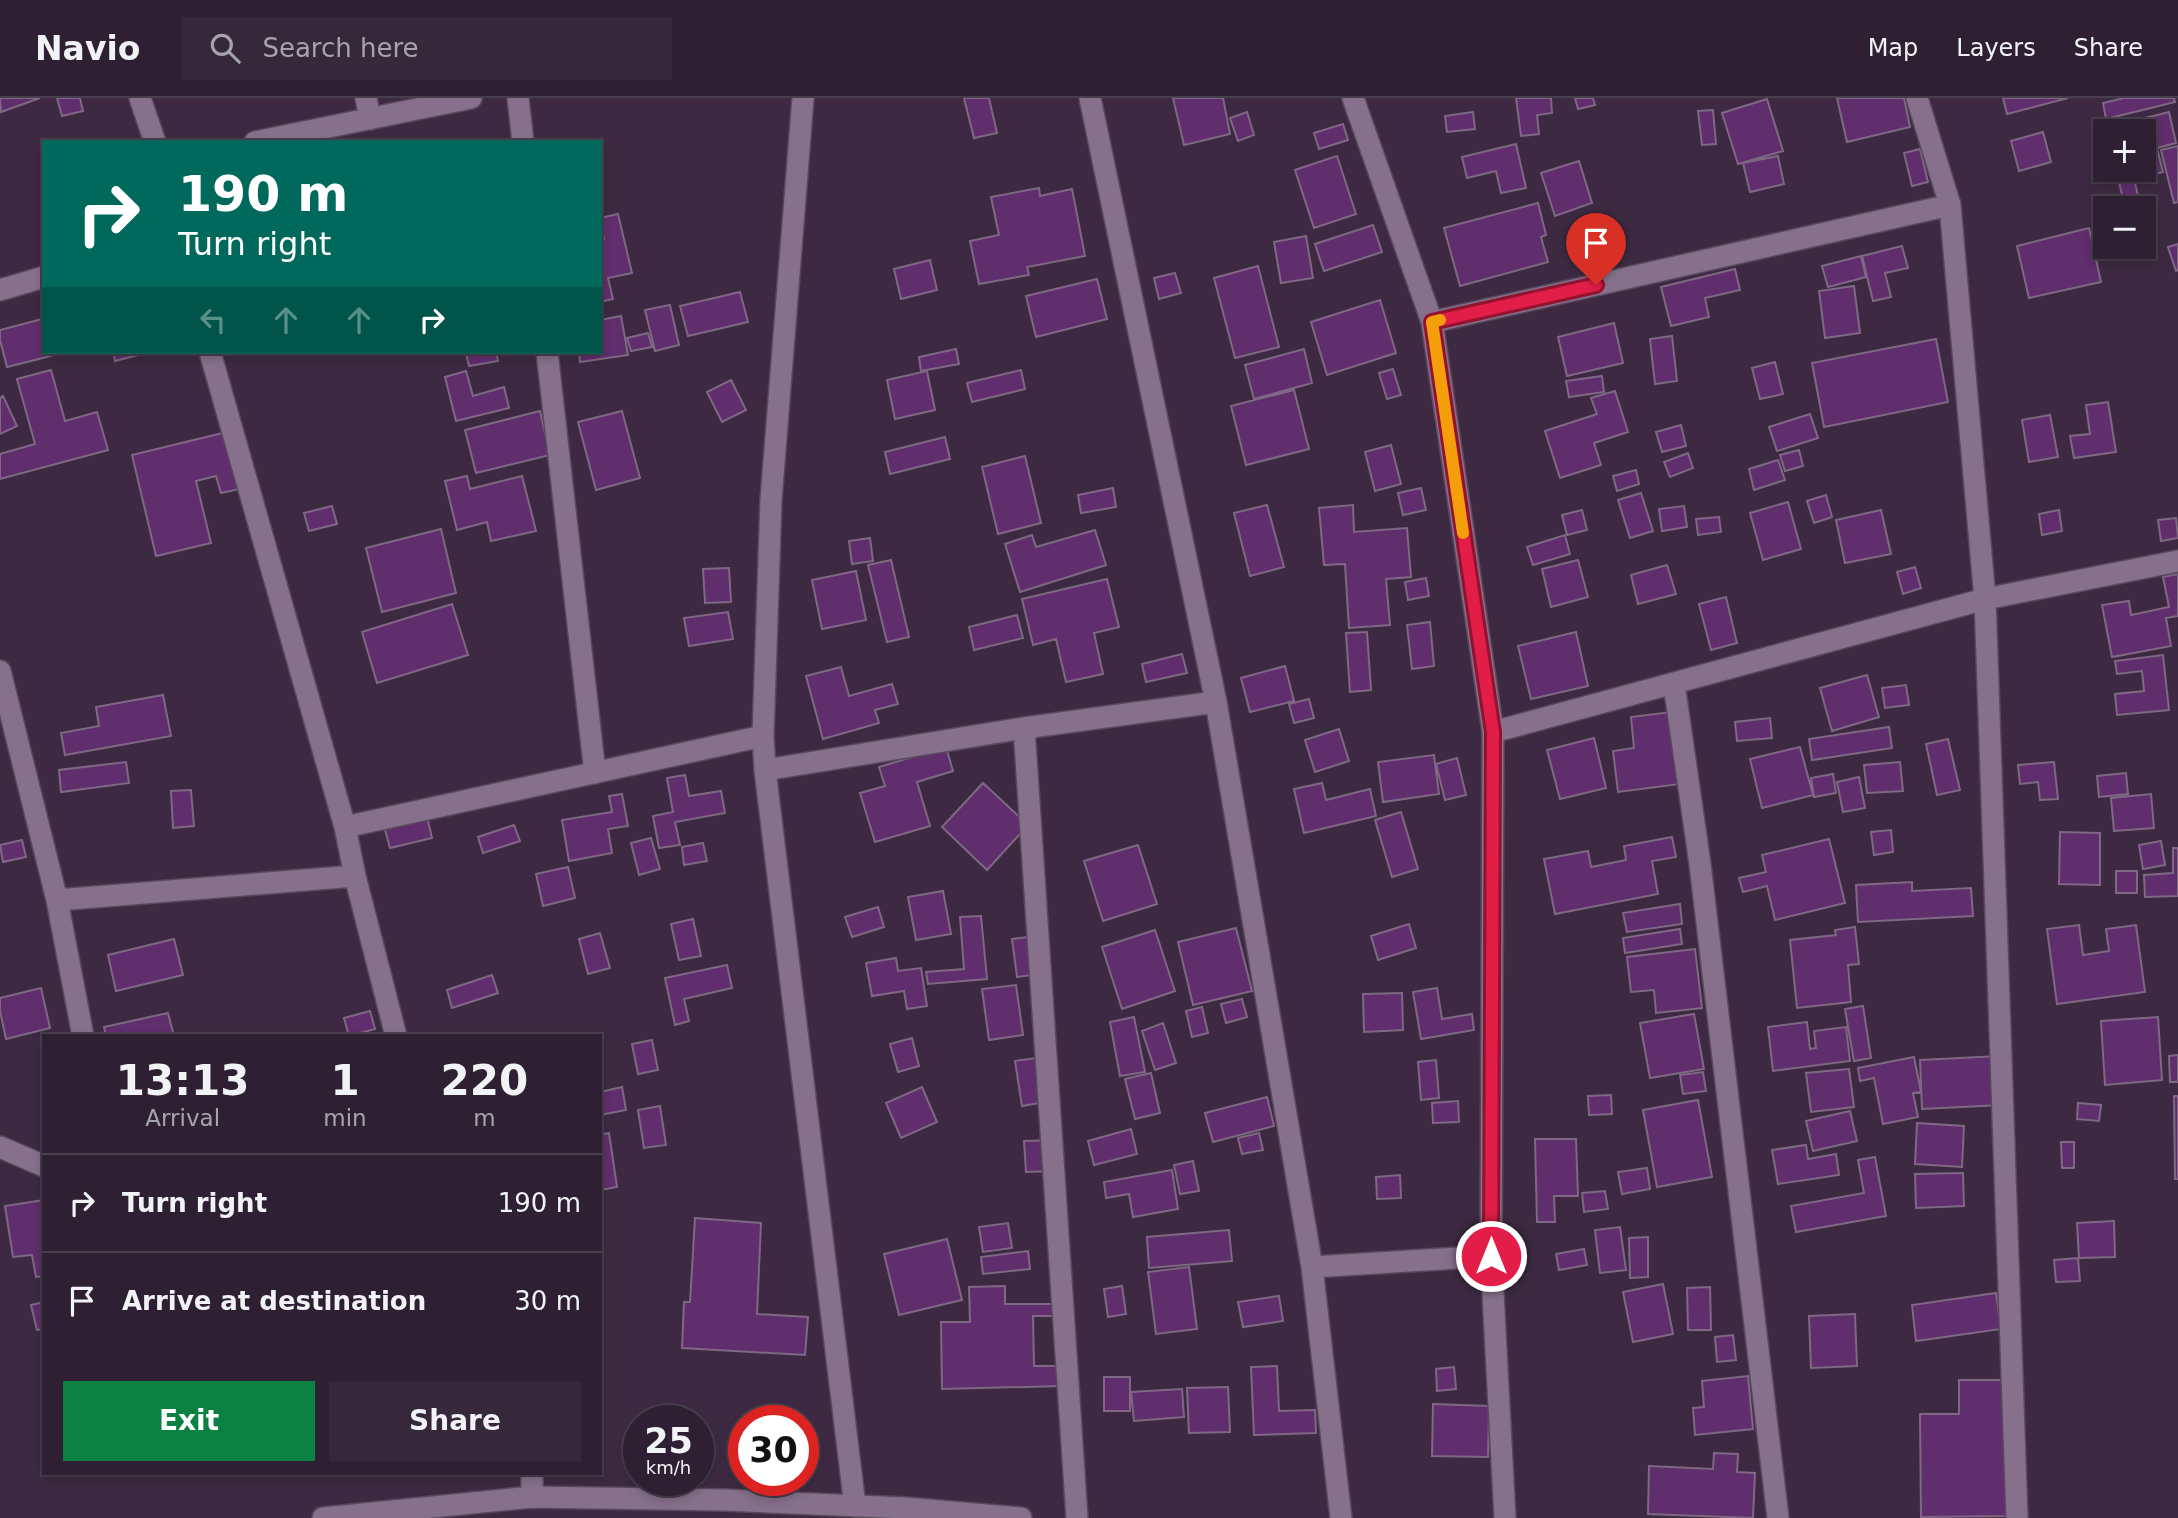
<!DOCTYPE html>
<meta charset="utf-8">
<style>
body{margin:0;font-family:"DejaVu Sans",sans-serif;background:#36283a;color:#f1f3f6;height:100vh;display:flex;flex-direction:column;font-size:26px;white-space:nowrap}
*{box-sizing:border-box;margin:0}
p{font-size:23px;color:#a7a3ac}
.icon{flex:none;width:38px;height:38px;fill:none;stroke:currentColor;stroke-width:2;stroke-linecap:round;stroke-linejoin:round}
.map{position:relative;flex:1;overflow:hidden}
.panel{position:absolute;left:42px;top:936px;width:560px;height:441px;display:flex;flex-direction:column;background:#2e2032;border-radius:0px;box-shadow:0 4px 10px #0003,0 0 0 2px #493e4d}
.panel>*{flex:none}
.banner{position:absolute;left:42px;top:42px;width:560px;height:214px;border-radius:0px;box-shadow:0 4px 10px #0003,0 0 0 2px #493e4d;background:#00695c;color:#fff;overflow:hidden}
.tools{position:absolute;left:2093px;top:21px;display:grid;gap:14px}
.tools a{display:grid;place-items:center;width:63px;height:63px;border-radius:0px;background:#2e2032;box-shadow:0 4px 10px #0003,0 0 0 2px #493e4d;font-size:35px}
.speed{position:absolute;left:623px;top:1307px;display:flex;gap:14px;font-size:35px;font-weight:700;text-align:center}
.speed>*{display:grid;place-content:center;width:91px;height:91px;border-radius:50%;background:#2e2032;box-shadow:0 4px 10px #0003,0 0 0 2px #493e4d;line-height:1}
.speed small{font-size:18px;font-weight:400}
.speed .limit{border:10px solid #d22;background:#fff;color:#111}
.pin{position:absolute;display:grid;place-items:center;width:60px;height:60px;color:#fff;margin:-72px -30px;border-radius:50% 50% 50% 0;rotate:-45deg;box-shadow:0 0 7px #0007}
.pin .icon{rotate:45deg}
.me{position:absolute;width:77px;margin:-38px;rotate:0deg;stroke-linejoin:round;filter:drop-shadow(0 0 5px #0008)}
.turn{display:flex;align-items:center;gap:24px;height:147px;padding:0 21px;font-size:32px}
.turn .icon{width:91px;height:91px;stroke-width:2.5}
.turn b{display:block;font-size:49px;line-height:60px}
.lanes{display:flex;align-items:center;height:66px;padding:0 21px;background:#0003;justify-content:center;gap:35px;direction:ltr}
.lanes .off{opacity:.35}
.eta{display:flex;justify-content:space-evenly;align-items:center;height:119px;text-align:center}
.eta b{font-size:42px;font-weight:800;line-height:49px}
.button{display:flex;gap:14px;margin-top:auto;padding:14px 21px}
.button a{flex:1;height:80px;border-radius:0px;background:#0b8043;color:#fff;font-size:28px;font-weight:800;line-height:80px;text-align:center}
.button a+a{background:#36283a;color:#f1f3f6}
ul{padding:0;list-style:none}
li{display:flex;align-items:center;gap:21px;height:98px;padding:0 21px;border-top:2px solid #493e4d}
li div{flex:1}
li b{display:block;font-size:26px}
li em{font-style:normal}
header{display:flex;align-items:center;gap:42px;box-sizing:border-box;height:98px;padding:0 35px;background:#2e2032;border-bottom:2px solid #493e4d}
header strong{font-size:33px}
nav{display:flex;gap:38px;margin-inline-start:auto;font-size:24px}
.search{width:490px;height:63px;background:#36283a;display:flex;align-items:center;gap:18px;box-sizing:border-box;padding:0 24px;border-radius:0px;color:#a7a3ac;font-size:26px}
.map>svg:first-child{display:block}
.building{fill:#602d6d;stroke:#7e6883;stroke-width:2}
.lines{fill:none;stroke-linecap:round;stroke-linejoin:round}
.street-casing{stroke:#58485c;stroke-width:24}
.secondary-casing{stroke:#58485c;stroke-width:24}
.street{stroke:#86708b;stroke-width:21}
.secondary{stroke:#86708b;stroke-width:21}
.route-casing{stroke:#92132f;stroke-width:18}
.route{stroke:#e11d48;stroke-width:12}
.slow{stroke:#f59e0b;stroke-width:12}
</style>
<header>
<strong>Navio</strong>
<div class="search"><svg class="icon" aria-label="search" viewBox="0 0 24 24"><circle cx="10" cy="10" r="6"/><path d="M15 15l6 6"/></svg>Search here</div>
<nav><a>Map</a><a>Layers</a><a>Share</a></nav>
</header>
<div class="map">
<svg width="2178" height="1420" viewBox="0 0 2178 1420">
<rect width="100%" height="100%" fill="#3d2a42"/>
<!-- building -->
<path class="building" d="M0,0H40L1,14Z
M57,0H80L83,13L62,18Z
M964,0H989L997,35L974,40Z
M1173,0H1223L1230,36L1184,47Z
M1516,0H1551L1552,15L1537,17L1539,36L1521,38Z
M1575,0H1593L1595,7L1578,11Z
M1837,0H1904L1910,29L1847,44Z
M2003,0H2068L2007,16Z
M2124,0H2174L2175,4L2106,21L2103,5Z
M1767,1L1783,53L1738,66L1722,15Z
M1713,12L1716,46L1702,47L1698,13Z
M1247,14L1254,37L1238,43L1230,20Z
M1473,14L1475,31L1447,34L1445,18Z
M2169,14L2176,45L2157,50L2163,74L2134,81L2140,106L2125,109L2116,72H2144V33H2106L2105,30Z
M1343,26L1348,42L1319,51L1314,35Z
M2043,34L2051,64L2019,73L2011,43Z
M1516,46L1526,90L1501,95L1496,73L1467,80L1462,59Z
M2178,48V104L2174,105L2161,52Z
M1920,51L1928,84L1912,88L1904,55Z
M1337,58L1356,116L1314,130L1295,72Z
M1778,58L1784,86L1750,94L1743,65Z
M1579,63L1592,105L1555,118L1541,75Z
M1039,90L1040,98L1072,91L1085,158L1027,169L1029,177L979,186L970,143L999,137L991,99Z
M1538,105L1546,137L1541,139L1548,164L1460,188L1444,130Z
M618,116L632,175L608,180L613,201L600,204V142L604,141L600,120Z
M1373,127L1382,154L1324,173L1315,146Z
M2089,130L2101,184L2029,200L2017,148Z
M1306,138L1313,180L1281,185L1274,144Z
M2178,146V172L2176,173L2168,149Z
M1902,148L1908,170L1885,175L1891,199L1873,203L1862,158Z
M1861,158L1866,179L1828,189L1822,168Z
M930,162L937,192L901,201L894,171Z
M1258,168L1279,249L1235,260L1214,180Z
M1735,171L1740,192L1705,200L1709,219L1671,228L1661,189Z
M1175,175L1181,195L1159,201L1154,180Z
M1097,181L1107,221L1036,239L1026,198Z
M1854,188L1860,235L1825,240L1819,193Z
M740,194L748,224L688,238L680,208Z
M1380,202L1396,255L1327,277L1311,224Z
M670,207L679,247L655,253L645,212Z
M621,218L628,257L580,264L579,254H600V222Z
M42,221L44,254H50L51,258L7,269L0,242V232Z
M1614,225L1623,265L1567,278L1558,239Z
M648,235L652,249L631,253L627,240Z
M1672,238L1677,283L1655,286L1650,241Z
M1936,241L1948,304L1824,329L1812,265Z
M956,251L959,266L921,273L919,259Z
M1304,251L1312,285L1254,301L1245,267Z
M113,254H150L115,263Z
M473,254H496L498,263L469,268L466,255Z
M1775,264L1783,296L1760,301L1752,270Z
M1393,271L1401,297L1387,301L1379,275Z
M51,272L65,323L97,314L108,352L0,381V356L35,346L17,281Z
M1021,272L1025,291L972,304L967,285Z
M466,273L473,298L504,289L509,310L456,323L445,279Z
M927,273L935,312L895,321L887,282Z
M1602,278L1604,294L1569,299L1566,283Z
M731,282L746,312L722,324L707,294Z
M1294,292L1309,351L1246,367L1231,308Z
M1615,293L1628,334L1594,345L1601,367L1560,380L1545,333L1597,316L1591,300Z
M3,298L17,328L0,336V300Z
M2108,304L2116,354L2074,360L2070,338L2090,336L2086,307Z
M540,313L550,357L476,375L465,332Z
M622,313L640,380L596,392L578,324Z
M1810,316L1818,340L1777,353L1769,329Z
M2050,317L2058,359L2029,364L2022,322Z
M1681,327L1686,348L1662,354L1656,334Z
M235,332L248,389L221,395L216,378L196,383L211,445L156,458L132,357Z
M945,339L950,361L890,376L885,354Z
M1391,347L1401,386L1375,393L1365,354Z
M1799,352L1803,368L1785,373L1780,357Z
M1688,355L1693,370L1670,379L1664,364Z
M1025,358L1041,425L998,436L982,369Z
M1778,362L1785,382L1754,392L1749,371Z
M1636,372L1639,386L1617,393L1613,378Z
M467,378L470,391L522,378L536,433L491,443L487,424L457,432L445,383Z
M1113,390L1116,409L1081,415L1078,397Z
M1421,390L1426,412L1403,417L1398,395Z
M1641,395L1653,433L1630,440L1618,402Z
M1826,397L1832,419L1814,425L1807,403Z
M1788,404L1801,451L1763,462L1750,415Z
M1267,407L1284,469L1250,478L1234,415Z
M1353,407L1354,434L1407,430L1411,479L1386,481L1390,527L1349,530L1345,466L1324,467L1319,410Z
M332,408L337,426L309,433L304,415Z
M1684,408L1687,429L1662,433L1659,411Z
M1582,412L1587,432L1567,437L1562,417Z
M1881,412L1891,456L1845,465L1836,422Z
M2059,412L2062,433L2042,437L2039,416Z
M1719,419L1721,434L1698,437L1696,421Z
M2176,420L2178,440L2161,443L2158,422Z
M441,431L456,495L382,514L366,450Z
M1095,432L1106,467L1020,494L1005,446L1032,437L1036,449Z
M1565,437L1570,456L1533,467L1527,449Z
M870,440L873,463L852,466L849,443Z
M891,462L909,539L887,544L868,467Z
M1578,462L1588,499L1551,509L1542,471Z
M1667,467L1676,496L1638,506L1631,477Z
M1915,469L1921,490L1903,496L1897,474Z
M729,470L731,504L705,505L703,471Z
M856,473L866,522L822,531L812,482Z
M2178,476V518L2166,520L2171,548L2112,559L2102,507L2129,503L2131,517L2169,509L2163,479Z
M1426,480L1429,498L1408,502L1405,484Z
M1107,481L1119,529L1094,535L1103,576L1066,584L1056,541L1033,547L1022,501Z
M1726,499L1737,545L1711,552L1699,506Z
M452,506L468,557L377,585L362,534Z
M728,514L733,541L689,548L684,520Z
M1017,517L1023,540L974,552L969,529Z
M1430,524L1434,568L1412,571L1407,527Z
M1367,534L1371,592L1350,594L1346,535Z
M1576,534L1588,588L1531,601L1518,548Z
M1182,556L1187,575L1146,584L1142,566Z
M2163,557L2169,612L2117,617L2115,596L2144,593L2142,573L2117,576L2115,563Z
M1285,568L1294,603L1250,614L1241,580Z
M841,569L849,598L892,586L898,606L875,612L879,625L823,641L806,578Z
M1867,577L1879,619L1832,633L1820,590Z
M1906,587L1909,607L1885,610L1882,590Z
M163,597L171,638L65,657L61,635L99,628L96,609Z
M1309,601L1314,620L1294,625L1289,606Z
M1671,614L1680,686L1618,694L1613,653L1634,650L1631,619Z
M1770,620L1772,640L1737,643L1735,624Z
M1889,629L1892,650L1812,662L1809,641Z
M1339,631L1349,663L1315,674L1305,642Z
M1594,640L1606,690L1560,701L1547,652Z
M1948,641L1960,692L1937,697L1926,646Z
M946,649L953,673L917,684L930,728L875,744L860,695L885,688L879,669Z
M1800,649L1813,697L1762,710L1750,661Z
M1434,657L1439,696L1383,704L1378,664Z
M1457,660L1466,697L1445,702L1436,666Z
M126,664L129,685L61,694L59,672Z
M1900,664L1903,693L1867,695L1864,667Z
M2054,664L2058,701L2040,702L2038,684L2020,686L2018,667Z
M2126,675L2128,696L2099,699L2097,678Z
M1833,676L1836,695L1814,699L1811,680Z
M685,677L689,698L721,693L725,715L675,724L680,747L659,750L653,718L673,714L667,680Z
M1859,679L1865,710L1843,714L1837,684Z
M983,685L1028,727L987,772L942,729Z
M1322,685L1326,702L1370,691L1376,718L1304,735L1294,691Z
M191,692L194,728L173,730L171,693Z
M622,696L628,728L608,731L612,755L569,763L562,722L612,714L609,698Z
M2151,696L2154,730L2114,733L2111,700Z
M426,714L432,740L390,750L383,724Z
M1401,714L1418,771L1392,779L1375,722Z
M514,727L520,743L483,755L478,739Z
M1891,732L1893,754L1874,757L1871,734Z
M2060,734L2100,735V787L2059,786Z
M1672,739L1676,759L1652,763L1658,796L1555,816L1544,761L1588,753L1591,769L1626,762L1624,748Z
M651,740L660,771L639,777L631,745Z
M1829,741L1845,805L1775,822L1767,788L1743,794L1739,780L1766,774L1762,757Z
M22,742L26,759L3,764L0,747Z
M2161,743L2165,767L2143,771L2139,747Z
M703,745L707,763L684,767L682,749Z
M1138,747L1157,806L1103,823L1084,763Z
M2173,750H2178V798L2145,799L2144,777L2173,775Z
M568,769L575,800L543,808L536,776Z
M2116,773H2137V795H2116Z
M1912,784V793L1971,790L1973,818L1858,824L1856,787Z
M943,793L951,836L916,842L908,799Z
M1680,806L1682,826L1627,834L1623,815Z
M878,809L884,829L852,839L845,819Z
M981,818L987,881L928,886L926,874L964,871L960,819Z
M693,821L701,858L679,862L671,826Z
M1409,826L1416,850L1378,862L1371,838Z
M2079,827L2083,857L2109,853L2106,831L2136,827L2145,894L2057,906L2047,831Z
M1855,829L1859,866L1848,867L1851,904L1797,910L1790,842L1836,837L1835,832Z
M1236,830L1252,893L1193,907L1178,844Z
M1680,831L1682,846L1625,855L1623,840Z
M1155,832L1175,893L1122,911L1102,849Z
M600,835L610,870L588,876L579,841Z
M1036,838L1041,876L1017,879L1012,841Z
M174,841L183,877L116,893L108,857Z
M1695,851L1702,910L1656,915L1654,892L1631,894L1627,859Z
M896,860L898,873L921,870L927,908L907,911L904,893L872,898L866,865Z
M727,867L732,890L684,901L689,923L675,927L665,880Z
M492,877L498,895L452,910L447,892Z
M1016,887L1023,937L989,942L982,891Z
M41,890L50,930L6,941L0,913V900Z
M1437,890L1442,921L1472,916L1474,932L1421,941L1413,894Z
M1402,895L1403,932L1364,934L1363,896Z
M1242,901L1247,919L1226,925L1221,906Z
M1863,908L1871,960L1854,963L1845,911Z
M1202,909L1208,935L1192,939L1186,913Z
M370,913L375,931L349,938L344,920Z
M168,915L174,938H106L104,929Z
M1694,916L1704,971L1650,980L1640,925Z
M1134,919L1145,974L1120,978L1110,924Z
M2158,919L2162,982L2105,987L2101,923Z
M1807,924L1810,951L1816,950L1814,933L1846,929L1850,963L1773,973L1768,929Z
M1163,925L1176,965L1155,972L1142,933Z
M912,940L919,968L898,974L890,946Z
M652,942L658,972L638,976L632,946Z
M2178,957V984H2170L2169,958Z
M1999,958L2002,1007L1922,1011L1920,962Z
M1044,959L1051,1003L1022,1008L1015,963Z
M1914,959L1921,994L1913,995L1918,1019L1883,1026L1874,980L1860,983L1858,970Z
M1436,962L1439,1000L1421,1002L1418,964Z
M1849,971L1854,1009L1811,1014L1806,975Z
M1703,974L1706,993L1683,996L1680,977Z
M1151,975L1160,1015L1135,1021L1125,981Z
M622,989L626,1012L600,1017V994Z
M922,989L937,1024L901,1040L886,1005Z
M1611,997L1612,1016L1589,1017L1588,998Z
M2174,998H2178V1081H2175Z
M1267,999L1274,1028L1213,1044L1205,1015Z
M1698,1002L1712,1079L1657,1089L1643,1012Z
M1458,1003L1459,1024L1433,1025L1432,1005Z
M2078,1005L2101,1007L2099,1023L2077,1021Z
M660,1008L666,1047L644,1050L638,1012Z
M1850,1013L1857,1043L1813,1053L1806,1023Z
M1917,1025L1964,1028L1962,1069L1915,1066Z
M1131,1031L1137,1056L1094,1067L1088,1043Z
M609,1035L617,1089L600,1092V1037Z
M1259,1035L1263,1052L1242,1056L1238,1040Z
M1535,1041H1576L1578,1098H1554L1555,1124H1537Z
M1056,1042L1057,1073L1026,1074L1024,1043Z
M2061,1044H2074V1070H2062Z
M1806,1047L1808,1061L1836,1056L1839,1077L1778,1086L1772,1052Z
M1875,1059L1886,1118L1796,1134L1791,1108L1864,1095L1858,1062Z
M1193,1063L1199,1093L1180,1096L1174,1067Z
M1647,1070L1650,1091L1622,1096L1618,1074Z
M1172,1072L1178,1111L1133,1119L1129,1096L1106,1100L1104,1084Z
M1963,1075L1964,1108L1916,1110L1915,1076Z
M1400,1077L1401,1100L1377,1101L1376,1079Z
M1605,1093L1608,1111L1584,1114L1582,1095Z
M44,1102V1178L36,1179L32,1157L13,1159L5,1108Z
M695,1120L761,1125L757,1216L808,1219L805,1257L682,1250L684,1204H690Z
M2114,1123L2115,1159L2079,1160L2077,1125Z
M1008,1125L1012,1150L983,1154L979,1129Z
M1620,1129L1626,1172L1600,1175L1595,1132Z
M1229,1132L1232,1163L1149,1170L1147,1139Z
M1648,1139V1179L1630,1180L1629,1140Z
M947,1141L962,1202L899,1217L884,1156Z
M1584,1151L1587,1167L1559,1172L1556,1156Z
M1028,1153L1030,1171L983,1176L981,1159Z
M2078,1160L2080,1183L2056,1184L2054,1162Z
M1189,1169L1197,1231L1156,1236L1148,1174Z
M1663,1186L1673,1236L1633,1244L1623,1194Z
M1005,1188V1206H1061V1218H1033L1034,1268H1062V1288L942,1291L941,1224H970L969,1189Z
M1122,1188L1126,1216L1108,1219L1104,1191Z
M1710,1189L1711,1232H1688L1687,1190Z
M1996,1195L2001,1231L1916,1243L1912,1207Z
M1279,1198L1283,1223L1243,1229L1238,1204Z
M44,1204V1231L37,1232L31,1207Z
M1855,1216L1857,1268L1811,1270L1809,1218Z
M1733,1237L1736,1262L1717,1264L1715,1239Z
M1277,1268L1279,1313L1315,1312L1316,1335L1254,1337L1251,1269Z
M1454,1269L1456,1291L1437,1293L1436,1271Z
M1748,1278L1753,1331L1695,1337L1693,1310L1704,1309L1702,1283Z
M1104,1279H1130V1313H1104Z
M1959,1282H2007V1418L1921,1419L1920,1316H1959Z
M1228,1289L1230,1334L1189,1335L1187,1290Z
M1182,1291L1184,1319L1134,1323L1131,1294Z
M1433,1306L1489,1308L1488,1359L1432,1358Z
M1714,1355L1738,1356L1737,1374L1755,1375L1753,1420L1648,1416L1649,1368L1713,1371Z"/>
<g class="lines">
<!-- street casing -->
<g class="street-casing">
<path id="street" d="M140,0L155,44
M366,0L370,21
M518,0L523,44
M803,0L771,402L763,638L765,672L855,1408
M1090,0L1216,604L1312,1169L1341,1420
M1353,0L1432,224L1493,634L1491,1158L1505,1420
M1917,0L1950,107L1985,501L2017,1420
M255,44L471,0
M0,192L44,179
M1432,224L1950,107
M210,254L345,729L355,778L396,938
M547,254L595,675
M0,573L57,802L83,938
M1674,586L1700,766L1778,1420
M1024,630L1216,604
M1493,634L1985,501L2178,463
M765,672L1024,630L1077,1420
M345,729L763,638
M57,802L355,778
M0,1049L44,1068
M1312,1169L1491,1158
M532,1376V1399"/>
</g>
<!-- secondary casing -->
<g class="secondary-casing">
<path id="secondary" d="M323,1420L532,1399L724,1402L905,1410L1021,1420"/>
</g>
<!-- street -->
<use href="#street" class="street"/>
<!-- secondary -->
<use href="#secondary" class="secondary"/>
</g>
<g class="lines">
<!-- route casing -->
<g class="route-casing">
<path id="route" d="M1491,1158L1493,634L1432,224L1596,187"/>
</g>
<!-- route -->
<use href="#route" class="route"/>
<!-- slow -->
<path class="slow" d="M1440,222L1432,224L1463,435"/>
</g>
</svg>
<div class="tools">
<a>+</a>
<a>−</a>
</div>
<div class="speed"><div>25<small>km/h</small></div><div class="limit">30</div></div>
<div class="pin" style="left:1596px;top:187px;background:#d93025"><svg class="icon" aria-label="arrive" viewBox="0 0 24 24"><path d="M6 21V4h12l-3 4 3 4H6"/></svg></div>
<svg class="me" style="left:1491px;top:1158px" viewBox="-20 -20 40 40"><circle r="17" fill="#e11d48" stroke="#fff" stroke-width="3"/><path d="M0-11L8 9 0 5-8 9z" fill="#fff"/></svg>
<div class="banner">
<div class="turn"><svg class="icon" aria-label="right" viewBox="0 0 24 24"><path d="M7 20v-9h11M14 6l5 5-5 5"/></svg><div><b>190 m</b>Turn right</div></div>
<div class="lanes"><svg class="icon off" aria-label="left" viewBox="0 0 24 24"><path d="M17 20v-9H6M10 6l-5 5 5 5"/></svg><svg class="icon off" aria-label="ahead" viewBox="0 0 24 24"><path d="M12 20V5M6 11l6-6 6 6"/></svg><svg class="icon off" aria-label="ahead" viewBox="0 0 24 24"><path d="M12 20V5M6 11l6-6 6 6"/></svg><svg class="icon" aria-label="right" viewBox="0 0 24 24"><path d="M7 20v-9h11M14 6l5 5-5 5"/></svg></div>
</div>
<section class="panel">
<div class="eta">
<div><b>13:13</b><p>Arrival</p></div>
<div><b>1</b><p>min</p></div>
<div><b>220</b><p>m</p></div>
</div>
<ul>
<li><svg class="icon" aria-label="right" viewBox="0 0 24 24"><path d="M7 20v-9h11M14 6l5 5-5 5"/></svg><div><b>Turn right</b></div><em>190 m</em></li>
<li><svg class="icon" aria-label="arrive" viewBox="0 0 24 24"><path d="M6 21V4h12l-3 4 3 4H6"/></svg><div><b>Arrive at destination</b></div><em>30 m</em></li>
</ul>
<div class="button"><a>Exit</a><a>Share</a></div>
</section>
</div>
